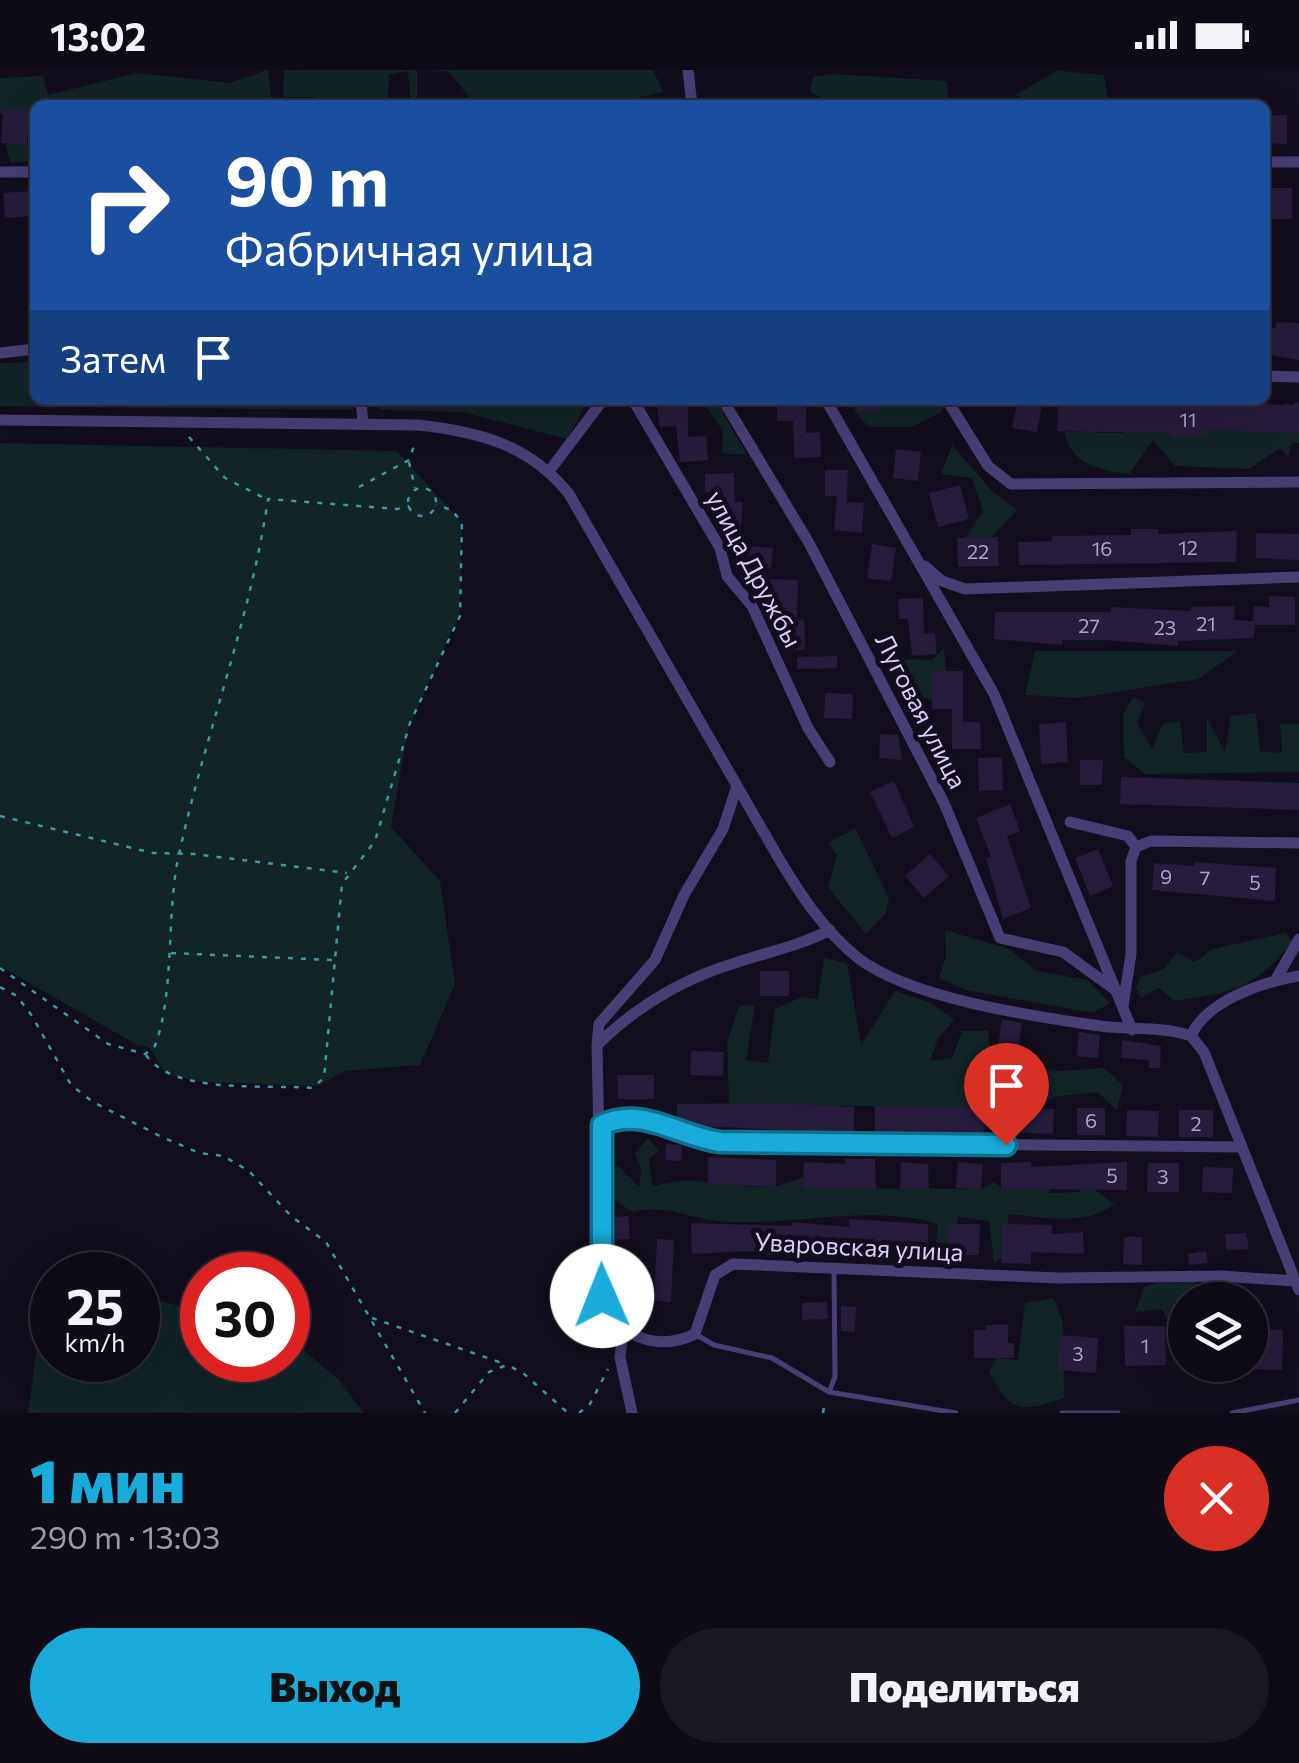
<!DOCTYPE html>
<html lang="ru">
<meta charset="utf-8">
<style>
body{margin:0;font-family:Commissioner,sans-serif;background:#1c1823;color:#f1f3f6;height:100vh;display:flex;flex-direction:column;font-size:38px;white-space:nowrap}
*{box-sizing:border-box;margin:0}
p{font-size:32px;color:#9b9aa1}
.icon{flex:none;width:55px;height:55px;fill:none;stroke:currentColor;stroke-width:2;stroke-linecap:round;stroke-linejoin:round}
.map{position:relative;height:1343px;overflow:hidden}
.panel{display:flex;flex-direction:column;background:#0e0a16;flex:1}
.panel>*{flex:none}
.hud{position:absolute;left:30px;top:30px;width:1240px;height:305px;border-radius:15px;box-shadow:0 10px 40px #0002,0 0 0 2px #2e2b35;background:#1a4fa0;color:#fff;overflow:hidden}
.buttons{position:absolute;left:1168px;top:1212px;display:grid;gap:20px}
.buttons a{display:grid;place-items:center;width:100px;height:100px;border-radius:50%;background:#0e0a16;box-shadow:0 10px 40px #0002,0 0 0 2px #2e2b35;font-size:50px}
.speed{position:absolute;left:30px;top:1182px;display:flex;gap:20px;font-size:50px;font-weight:700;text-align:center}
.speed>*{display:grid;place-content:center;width:130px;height:130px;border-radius:50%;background:#0e0a16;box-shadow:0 10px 40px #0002,0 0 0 2px #2e2b35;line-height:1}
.speed small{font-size:25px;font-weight:400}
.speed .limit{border:15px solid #d22;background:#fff;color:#111}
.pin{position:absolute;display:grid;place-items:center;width:85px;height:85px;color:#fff;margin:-102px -42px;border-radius:50% 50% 50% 0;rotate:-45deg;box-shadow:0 0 10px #0007}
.pin .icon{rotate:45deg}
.me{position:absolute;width:110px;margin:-55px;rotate:359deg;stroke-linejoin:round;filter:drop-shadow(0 0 8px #0008)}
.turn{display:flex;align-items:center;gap:35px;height:210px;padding:0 30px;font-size:45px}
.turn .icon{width:130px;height:130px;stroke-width:2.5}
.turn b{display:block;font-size:70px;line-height:85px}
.then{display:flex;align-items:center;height:95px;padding:0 30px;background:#0003;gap:20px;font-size:38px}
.round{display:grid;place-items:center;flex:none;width:105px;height:105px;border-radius:52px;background:#1c1823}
.headline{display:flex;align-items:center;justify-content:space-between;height:170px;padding:0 30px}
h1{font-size:60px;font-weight:800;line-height:75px;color:#19acdb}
.cta{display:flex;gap:20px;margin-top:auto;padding:20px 30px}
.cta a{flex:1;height:115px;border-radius:60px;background:#19acdb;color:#111;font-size:40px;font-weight:800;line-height:115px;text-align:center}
.cta a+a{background:#1c1823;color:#f1f3f6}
.status{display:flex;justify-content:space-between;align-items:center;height:70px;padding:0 50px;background:#0e0a16;direction:ltr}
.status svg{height:28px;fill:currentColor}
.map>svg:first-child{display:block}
.green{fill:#122426}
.building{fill:#271c3b}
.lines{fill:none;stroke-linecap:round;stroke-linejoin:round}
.path{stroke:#3a99a2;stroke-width:2.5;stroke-dasharray:5 8;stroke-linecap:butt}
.lane{stroke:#483e76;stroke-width:5}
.street{stroke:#483e76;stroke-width:11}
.route-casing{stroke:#10708e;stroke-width:25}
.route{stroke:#19acdb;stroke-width:18}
.labels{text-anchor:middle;stroke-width:10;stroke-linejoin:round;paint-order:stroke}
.number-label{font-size:20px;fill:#ada2ca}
.street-label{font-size:25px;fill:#dacff9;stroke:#130e1d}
</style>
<div class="status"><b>13:02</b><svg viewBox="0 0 49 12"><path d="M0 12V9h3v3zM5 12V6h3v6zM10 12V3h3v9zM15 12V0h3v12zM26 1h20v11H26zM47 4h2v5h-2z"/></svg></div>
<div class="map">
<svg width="1299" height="1343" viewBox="0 0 1299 1343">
<rect width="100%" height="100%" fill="#130e1d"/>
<!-- green -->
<path class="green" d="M268,0L272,30L255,35H35V40L0,44V8L43,6L48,25L137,3L230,13Z
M302,0H653L663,22L608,34L474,33L448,1L417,0V32L411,35L408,1L389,5L387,35H316L315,27H283L284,1Z
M1057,1L1104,5L1109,35H1086L1075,28L1068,35H1035L1015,25Z
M832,4L947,11L948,35L828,33L810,21L813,7Z
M35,73V90L10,93L6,74Z
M35,292V330L361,332L352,340L0,336V293Z
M377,330H588L567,369L462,342L379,340Z
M701,330H716L747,385L722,383L723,361Z
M881,330H939L943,341L912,357H869L855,342L880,343Z
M1161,331L1171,334L1172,367L1204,366V333L1211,331V359L1289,333V362L1299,363V373H1292L1288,388L1280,378L1249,399L1175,396L1153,370L1129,404C1099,400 1071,395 1064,361L1084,362L1085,332L1096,333V363H1124V333L1159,362Z
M0,373L397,381L462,453L460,542L408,660L391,757L440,811L455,914L420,995L344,1001L319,1016L201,1012L166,1004L149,977L137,975L0,896Z
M952,375L992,421L1017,440L992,467L965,468L983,441L972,408L941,404Z
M944,578L946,601H932L938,631L908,625L901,589L932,590Z
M1035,581H1238L1198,609L1078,628L1025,625Z
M1133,627L1145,633L1137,653L1152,678L1163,654L1180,651L1184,683L1207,682V648L1225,682L1231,646L1256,643L1260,681L1282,683L1280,654H1299V702L1145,704L1124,687L1123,645Z
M855,758L889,828L886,843L866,864L828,817L837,785L828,773Z
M945,860L1009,879L1037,901L1087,910L1110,933L1093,943L966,920L939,908L946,886Z
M1286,863L1292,872C1253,920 1234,922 1174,931L1159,918L1141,928L1136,917L1140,907L1164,899L1177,882L1195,892L1212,879Z
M824,888L847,893L861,975L895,921L931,933L954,949L938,969L930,991L952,988L962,961H988L993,992L1061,1001L1104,998L1123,1015L1117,1040L1097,1022L1052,1027L1039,1039L729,1034L727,972L739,936L755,935L746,990L768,993L775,939L802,927L818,929Z
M648,1068L659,1081L649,1089L652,1116L686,1110L736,1115L745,1110L746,1117H775L803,1107L804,1118L981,1119L994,1112L1001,1119H1031L1049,1103L1050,1123L1080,1122V1108L1114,1134C1086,1157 1043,1147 1009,1144L1002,1187L994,1193L989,1151L959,1147L945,1194L934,1188L938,1154C870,1134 799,1155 730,1152C693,1151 667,1133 632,1142L610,1126L608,1111L617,1095L639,1117L641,1099L635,1083Z
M1181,1206L1233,1230H1185V1283L1162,1239L1135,1242L1144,1217Z
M138,1225L202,1242V1290H288V1267L338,1309L364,1343H28L37,1278L52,1265V1290H138Z
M1054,1228L1063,1252L1064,1328C1020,1343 1010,1343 989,1301L997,1288L1018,1290L1025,1233Z"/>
<!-- building -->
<path class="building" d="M3,39L29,41L27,75L1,73Z
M1265,45H1287V74L1265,73Z
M1273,118H1292V149H1265V122Z
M30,121L32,146L5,148L3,123Z
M1276,252L1299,253V290L1265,284V258H1276Z
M656,330H688V367L706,366L708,390L680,392L676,356L660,357Z
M777,330H806V363L820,362L821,387L794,388L793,351H777Z
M856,330H881L880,343L855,342Z
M1018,330H1043L1037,362L1012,358Z
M1131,330L1161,335L1239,331L1289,336L1299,332V363L1205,359V366L1172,367L1171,363L1057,361L1058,331Z
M896,379L921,382L918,411L893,408Z
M825,400H848L847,432L864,433L862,463L834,460L837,426H825Z
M734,403L735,432H743L741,457L718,455L720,422H705V404Z
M960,415L969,449L938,457L929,423Z
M1131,459H1158V464L1237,461L1236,492L1019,495L1018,472L1052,471V466L1131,465Z
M1256,463L1299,464V490L1256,488Z
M998,467L999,496L958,497L957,468Z
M872,474L896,478L891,511L867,508Z
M748,476L773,478L771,498L746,496Z
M768,509L798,510L797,550L804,549L805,580H783L781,537H767Z
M1269,526L1295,527V555H1255L1254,568L1178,571V576L1104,570H1063L1062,575L994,569L995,542H1111V537L1191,541V537L1235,536L1234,550L1253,551L1254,536L1269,537Z
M923,528L924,564L935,563L937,584L912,586L908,549H899L898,529Z
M837,586V598L797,599V587Z
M932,601H963V652H980L981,679H952V639H932Z
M825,623L853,624L852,649L824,648Z
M1066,652L1068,692L1041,694L1039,654Z
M880,664L898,665L902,690L879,688Z
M1002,687L1003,720L979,721L978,688Z
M1080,690H1103L1102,715H1080Z
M1121,707L1299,713V740L1120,734Z
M894,711L914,757L892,768L870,722Z
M1010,734L1020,761L1007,766L1031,838L1003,849L986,788L991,787L976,748Z
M1098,779L1113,816L1090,826L1075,788Z
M930,784L949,806L924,828L905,806Z
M1194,792L1276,798L1275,831L1152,820L1154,793L1194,796Z
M760,901H789V926H760Z
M1002,949L1022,953L1018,979L998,976Z
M1079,962L1100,965L1098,988L1077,986Z
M1122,970L1161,976L1160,998H1149V990L1121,988Z
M691,981L724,982L723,1006L690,1005Z
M617,1005H654V1029H618Z
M772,1033L854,1037V1063L695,1056L677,1050V1034Z
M875,1036L986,1037L984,1064L875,1062Z
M1000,1037L1054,1039L1053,1064L1001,1062Z
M1077,1038H1105V1065H1077Z
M1127,1040L1159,1041L1158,1067L1126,1066Z
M1179,1040H1213V1067H1179Z
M666,1074L682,1075L681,1091L665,1090Z
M708,1087L776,1090V1117L708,1114Z
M845,1089H875L876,1119L803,1118L804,1092L845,1094Z
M901,1092L928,1094L929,1120L900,1119Z
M958,1092L983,1094L981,1119L956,1118Z
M1031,1092V1097L1127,1092V1120L1001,1119V1093Z
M1148,1093H1179V1122H1147Z
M1203,1097L1233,1098L1232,1123L1202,1122Z
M628,1146L630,1169L612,1170L611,1147Z
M849,1149L928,1154V1182L896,1181V1175H876V1191L864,1190L865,1169L840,1168L839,1180H774V1185L748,1181L692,1184L691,1153L792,1156L793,1152L849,1157Z
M948,1154H980L979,1185H948Z
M1003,1154L1052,1155V1164L1083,1162L1084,1184L1031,1182V1194L1001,1193Z
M1246,1163L1249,1179L1226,1180L1225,1164Z
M1124,1167H1142V1195L1123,1194Z
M657,1169L674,1170L671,1232L654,1231Z
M1206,1181L1208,1193L1189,1195L1188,1184Z
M575,1199L592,1200L593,1224L573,1223Z
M827,1232L828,1249L802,1250V1233Z
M841,1236L856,1237L855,1262L841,1261Z
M986,1255H1008V1273H1014V1288H974V1260H986Z
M1124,1256H1165L1166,1295L1125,1296Z
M1250,1259L1283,1260L1282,1300L1250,1299Z
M1060,1265L1098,1268L1096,1303L1057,1300Z"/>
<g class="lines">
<!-- path -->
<path class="path" d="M189,367L225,408L266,429
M409,392L415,418
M359,417L409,390L416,370
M408 432a14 14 0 1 1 28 0a14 14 0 1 1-28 0Z
M0,746L153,783L194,784L347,803
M171,883L332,890
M0,898L108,974L145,984L154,978C174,930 167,848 177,794C202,672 250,553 268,429L397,439L409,436
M0,917L17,926L32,946L71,1015L93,1032L160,1066L199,1083L223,1086L249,1101L291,1146L326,1172L425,1343
M146,985C173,1025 266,1014 312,1018L324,1008L342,814L375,771L410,653L460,546L462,453L452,440L436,435
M372,1248L505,1294
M455,1343L489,1302L507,1295L523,1303L568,1343
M579,1343L590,1334L608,1299
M823,1343L825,1330"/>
<!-- lane -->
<path class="lane" d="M695,1264L714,1275L772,1288L829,1322L956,1343
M829,1322L835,1307L834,1201
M1062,1343H1118
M1232,1343L1299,1330"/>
<!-- street -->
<path class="street" d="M688,0L692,35
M1265,92H1299
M0,102H35
M0,283L35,279
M1265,306L1299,307
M361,330L363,353
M633,330L720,478L727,506L752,536L808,658L830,692
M723,330L809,473L944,733L1000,868L1063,882L1114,919
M826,330L994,624L1132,960
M947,330L988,396L1011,414L1299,412
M0,350L419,355C480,362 530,375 569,424L778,787C800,824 824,861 858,888C911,929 1033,946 1100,956C1129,960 1164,956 1191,966L1204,982L1299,1220
M550,400L603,330
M925,496L942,511L965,519L1299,507
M1070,752L1128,766L1136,777
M830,860C799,876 768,882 735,893C682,909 636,937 597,975L602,1226C615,1265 656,1283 695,1264L715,1205L733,1194L1059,1208L1221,1206L1295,1211
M1275,911L1299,869
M1123,936L1131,884V791L1136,777L1151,771L1299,773
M1191,966C1206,931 1262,912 1299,906
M597,975L599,954L655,890L684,825L723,759L737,716
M602,1055C643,1037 678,1066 720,1072L1241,1077
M623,1261L620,1287L632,1343"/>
</g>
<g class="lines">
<!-- route casing -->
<g class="route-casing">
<path id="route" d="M602,1226V1055C643,1036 678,1066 720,1072L1006,1075"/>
</g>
<!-- route -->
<use href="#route" class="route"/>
</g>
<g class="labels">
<!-- number labels -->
<g class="number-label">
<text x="1188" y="357">11</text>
<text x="1188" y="485">12</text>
<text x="1102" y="486">16</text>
<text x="978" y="489">22</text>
<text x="1206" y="561">21</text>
<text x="1089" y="563">27</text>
<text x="1165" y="565">23</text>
<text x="1166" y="814">9</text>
<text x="1205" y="815">7</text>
<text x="1255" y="820">5</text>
<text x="1091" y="1058">6</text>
<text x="1196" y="1061">2</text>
<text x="1112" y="1113">5</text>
<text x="1163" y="1114">3</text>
<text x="1145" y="1283">1</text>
<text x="1078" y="1291">3</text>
</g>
<!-- street labels -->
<g class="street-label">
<text transform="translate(754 499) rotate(62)" y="9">улица Дружбы</text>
<text transform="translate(921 641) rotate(63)" y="9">Луговая улица</text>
<text transform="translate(859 1177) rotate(3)" y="9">Уваровская улица</text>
</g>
</g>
</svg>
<div class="buttons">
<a><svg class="icon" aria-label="layers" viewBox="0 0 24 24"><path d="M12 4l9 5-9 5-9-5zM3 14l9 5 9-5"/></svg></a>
</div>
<div class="speed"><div>25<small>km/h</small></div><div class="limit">30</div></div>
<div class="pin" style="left:1006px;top:1075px;background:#d93025"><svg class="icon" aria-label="arrive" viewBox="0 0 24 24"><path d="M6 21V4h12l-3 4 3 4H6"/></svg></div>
<svg class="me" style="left:602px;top:1226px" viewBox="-20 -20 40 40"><circle r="19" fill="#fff"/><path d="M0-13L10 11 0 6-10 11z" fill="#19acdb"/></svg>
<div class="hud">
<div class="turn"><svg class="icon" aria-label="right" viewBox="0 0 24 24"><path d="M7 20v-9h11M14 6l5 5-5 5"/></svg><div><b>90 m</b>Фабричная улица</div></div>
<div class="then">Затем<svg class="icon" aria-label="arrive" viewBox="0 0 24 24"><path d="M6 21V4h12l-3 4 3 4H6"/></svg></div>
</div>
</div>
<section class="panel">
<div class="headline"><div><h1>1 мин</h1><p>290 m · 13:03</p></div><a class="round" style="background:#d93025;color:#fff"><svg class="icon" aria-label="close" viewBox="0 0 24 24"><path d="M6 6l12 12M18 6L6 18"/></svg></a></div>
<div class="cta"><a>Выход</a><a>Поделиться</a></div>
</section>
